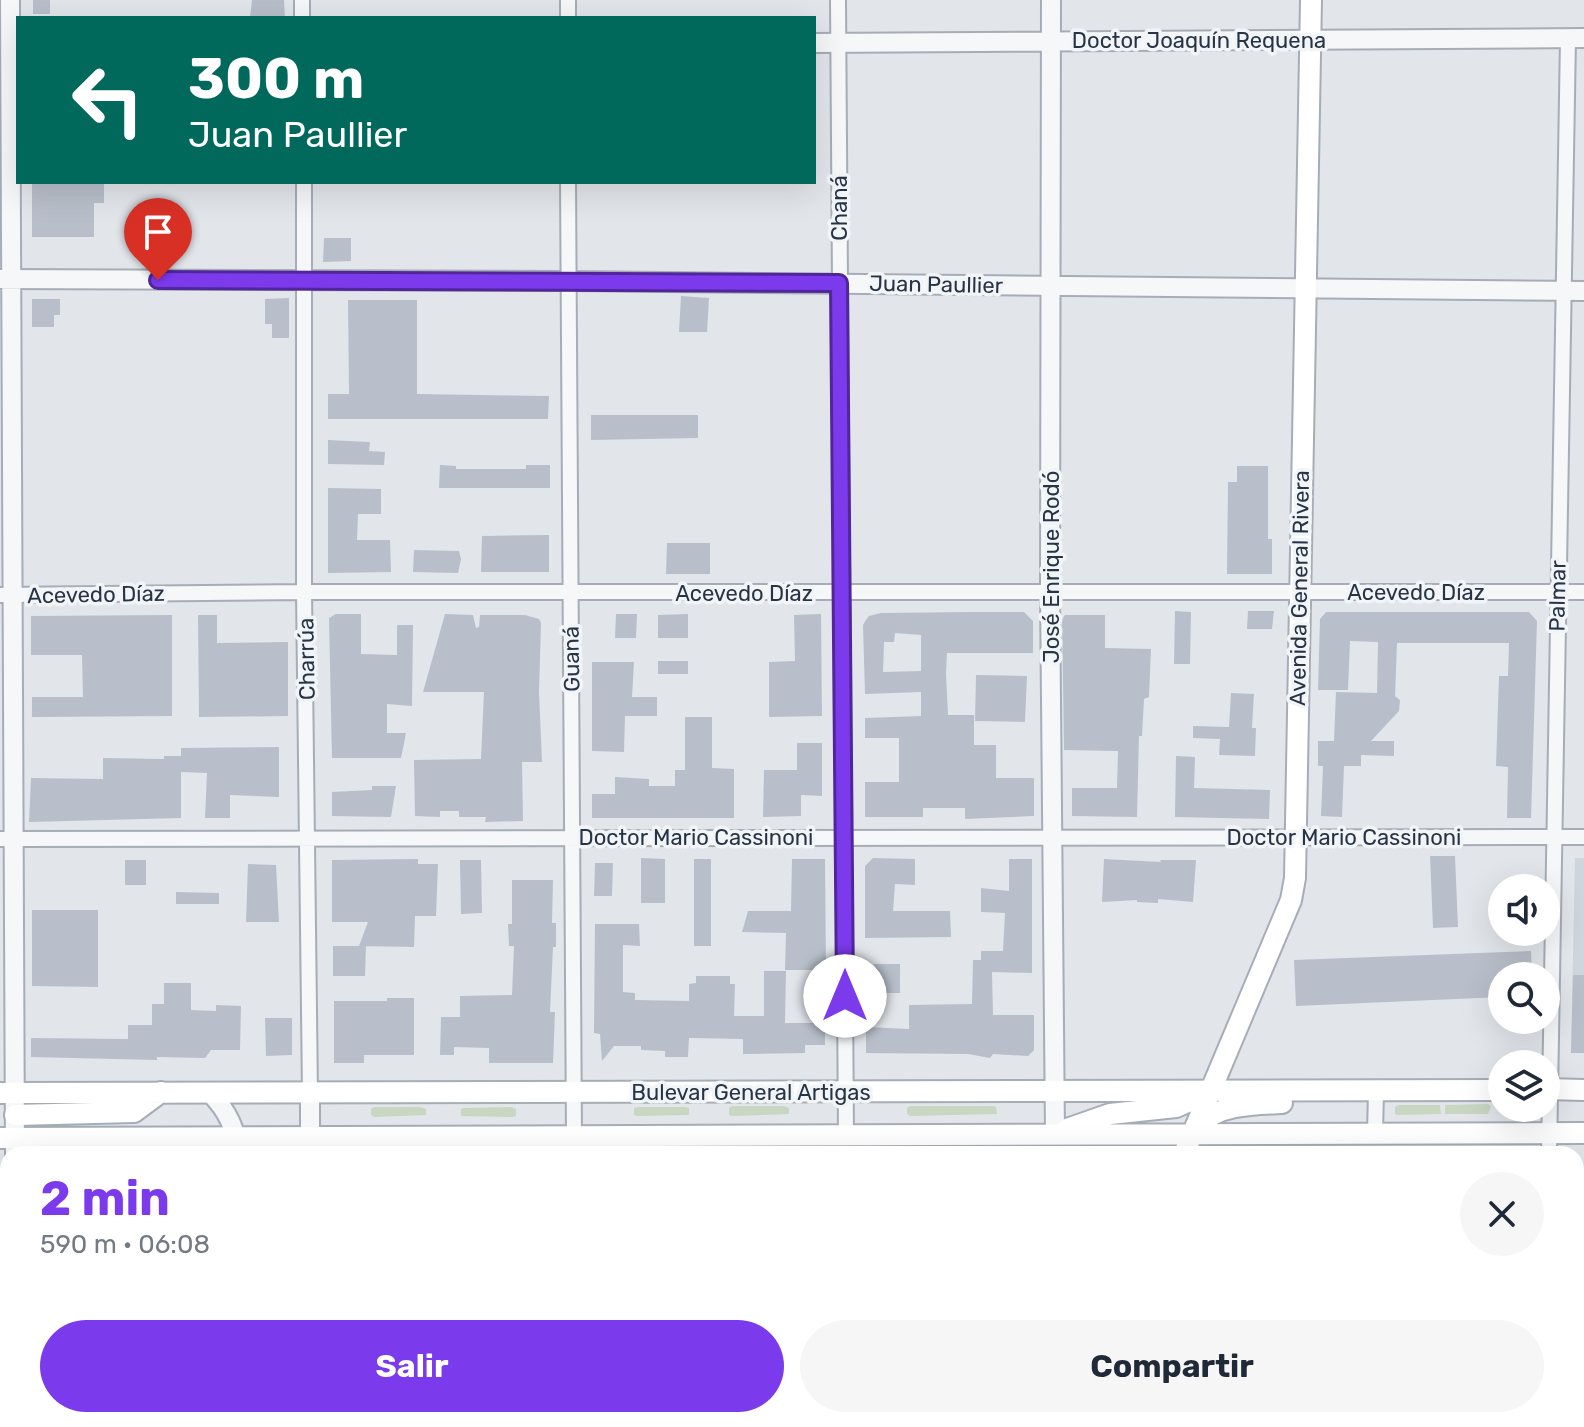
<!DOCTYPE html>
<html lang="es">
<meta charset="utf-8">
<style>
body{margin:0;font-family:Rubik,sans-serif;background:#f6f6f7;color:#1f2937;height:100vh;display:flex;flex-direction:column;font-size:30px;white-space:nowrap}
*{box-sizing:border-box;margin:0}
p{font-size:26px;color:#747a83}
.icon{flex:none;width:44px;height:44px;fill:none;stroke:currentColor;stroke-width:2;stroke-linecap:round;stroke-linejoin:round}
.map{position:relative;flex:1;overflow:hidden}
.sheet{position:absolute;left:0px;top:1146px;width:1584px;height:282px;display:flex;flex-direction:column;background:#fff;border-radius:24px 24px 0 0;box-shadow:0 8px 32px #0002}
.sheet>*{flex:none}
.top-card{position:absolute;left:16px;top:16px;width:800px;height:168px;border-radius:0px;box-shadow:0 8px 32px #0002;background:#00695c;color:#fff;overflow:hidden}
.buttons{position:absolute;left:1488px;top:874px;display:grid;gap:16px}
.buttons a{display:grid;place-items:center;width:72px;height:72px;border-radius:50%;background:#fff;box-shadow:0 8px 32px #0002;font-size:40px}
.pin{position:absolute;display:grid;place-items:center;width:68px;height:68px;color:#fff;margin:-82px -34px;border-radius:50% 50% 50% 0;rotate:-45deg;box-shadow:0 0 8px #0007}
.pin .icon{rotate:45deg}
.me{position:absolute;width:88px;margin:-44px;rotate:0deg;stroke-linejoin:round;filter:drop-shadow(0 0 6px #0008)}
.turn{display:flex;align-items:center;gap:28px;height:168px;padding:0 40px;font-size:36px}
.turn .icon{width:104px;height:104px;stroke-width:2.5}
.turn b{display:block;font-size:56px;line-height:68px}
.round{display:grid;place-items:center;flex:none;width:84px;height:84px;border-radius:42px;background:#f6f6f7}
.summary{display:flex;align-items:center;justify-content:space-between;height:136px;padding:0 40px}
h1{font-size:48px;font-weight:700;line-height:60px;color:#7c3aed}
.button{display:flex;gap:16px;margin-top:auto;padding:16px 40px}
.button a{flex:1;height:92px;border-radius:48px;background:#7c3aed;color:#fff;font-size:32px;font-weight:700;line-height:92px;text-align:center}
.button a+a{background:#f6f6f7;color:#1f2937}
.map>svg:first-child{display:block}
.built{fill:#cfd5dd}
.green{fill:#c8d6c2}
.building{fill:#b8bfca;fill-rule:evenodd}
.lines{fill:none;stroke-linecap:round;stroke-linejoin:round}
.minor-casing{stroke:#a6adb6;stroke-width:18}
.tertiary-casing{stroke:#a6adb6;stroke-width:22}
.secondary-casing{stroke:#a6adb6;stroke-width:24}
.minor{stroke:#f5f7f9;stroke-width:14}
.tertiary{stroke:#f5f7f9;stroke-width:18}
.secondary{stroke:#fff;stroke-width:20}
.route-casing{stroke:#51269a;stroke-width:20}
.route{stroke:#7c3aed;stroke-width:14}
.labels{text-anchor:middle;stroke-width:7;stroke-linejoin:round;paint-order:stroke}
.street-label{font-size:22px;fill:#283445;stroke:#f2f5f8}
</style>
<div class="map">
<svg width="1584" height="1427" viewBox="0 0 1584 1427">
<rect width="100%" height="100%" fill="#e2e6eb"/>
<!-- built -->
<path class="built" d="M1575,858H1584V1053H1571Z"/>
<!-- green -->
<path class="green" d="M1488,1104L1491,1106L1488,1114H1445V1105Z
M1398,1105H1440L1441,1114L1398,1115L1395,1114V1107Z
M732,1106H784L789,1108V1114L732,1116L729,1115V1108Z
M910,1106H992L996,1107L997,1114L910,1116L907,1114V1108Z
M374,1107H421L426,1109V1115L374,1117L371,1115V1109Z
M511,1107L516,1109V1116L511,1117L461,1116V1109L464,1108Z
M638,1107H685L689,1108V1115L638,1116L634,1115V1108Z
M63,1147H193L202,1154H28L38,1149Z
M26,1420H80L81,1427H26Z"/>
<!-- building -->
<path class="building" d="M33,0H50V14H33Z
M252,0H284L285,18H250Z
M32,183H104V203H94V237H32Z
M324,238H351V261L323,262Z
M681,296L709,298L707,332H679Z
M289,298V338H272V324H265V299Z
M32,299H60V315H54V327H32Z
M348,300H417V394L549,396L548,419H328V394H349Z
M591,415H698V438L591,440Z
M328,440L370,442L369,451L385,452L384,465L328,464Z
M440,465L456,466V469H526V465H550V488H439Z
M1237,466H1268V539H1272V574H1227L1228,482H1237Z
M328,488L381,489V514H358L357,540H390L391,572L328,573Z
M549,535V572H481L482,536Z
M667,543H710V574H666Z
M414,550L459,551L461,559L458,573L413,572Z
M1175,611L1191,612L1190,664H1174Z
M1248,611H1274L1272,629H1247Z
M972,612H1024L1033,621V653H947L946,674L948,715H974V745H996V778H1034V816L965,819V808H923V817H865V782H899V738H865V718L921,716V692L865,694L863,625L866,620L869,616L881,613ZM895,633L921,635V671L883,672L884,642H894Z
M1326,612H1529L1537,621L1531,818H1507L1508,767L1496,766L1499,676H1508L1509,643H1397L1395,696L1400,700L1399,711L1371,741H1394V756L1361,755V766H1344L1342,817L1321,816L1323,766H1318V741H1334L1336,692L1377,693L1378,642L1350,641L1348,690H1318L1320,619Z
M361,614V654L397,655V625H413L412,706L387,704V733H406L401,758H332L329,618L336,614Z
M445,614L473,615L476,628L479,627L480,615H525L539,619L541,623L539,692L542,762H522L523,821L485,822L486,817H459V811H440V817L415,816L414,760L481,759L484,692H423Z
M616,614H637L636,638H615Z
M688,614V638H658V615Z
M821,614L822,716L769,717V662L795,661L794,615Z
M172,615V716L32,717V697H83L82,655H31V616Z
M198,615H217V643L288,642V716L199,717Z
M1065,615H1105V648L1151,649L1149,697L1144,699L1142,736H1139L1137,817L1072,816V788H1117L1118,751L1064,750L1062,619Z
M658,661H688V674H658Z
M592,662H634L632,697H657V716H625L624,752L592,751Z
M976,675L1027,676L1025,722L975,721Z
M1231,693L1254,694L1252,728H1256L1255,756L1219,755L1220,739L1193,738V726L1229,727Z
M685,717H712V768L734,769V818H592V794H615V777L649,779V786H675V770H685Z
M797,743H822V796L801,795V816L763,817L764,770H797Z
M279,747V797L230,795V818H205L207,773L181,772V818L29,822L31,778L103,779V758L164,759V756H181V748Z
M1176,756L1195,757L1194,788L1270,790L1269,819L1175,817Z
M372,786H396L391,817L332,816V792L372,790Z
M1430,856H1455L1458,927L1433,928Z
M641,858L665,859V903H641Z
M873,858L915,859V885L895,884L893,911H950L951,937L865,938V866Z
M418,859V864H438L436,916H415L414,947L359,946L368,922H332V860Z
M694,859H711V946H694Z
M792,859H825L826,970H785L786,933L742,932L748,911H791Z
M1009,859H1032V973L992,972L993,1015H1034V1050L1028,1056L993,1054L990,1058L968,1054L866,1053V1027L909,1029V1005L972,1004L973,960H981V951H1003L1005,913L981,912V888L1009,891Z
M1104,859L1161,862L1160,860H1196L1193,902L1158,899V903L1137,902V900L1102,902Z
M125,860H146V885H125Z
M460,860H481L482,913L461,914Z
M595,863H613L612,896H594Z
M248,864L276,865L279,922H246Z
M512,880H553L552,923H556V947H553L550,1012H555L553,1063H489V1048L454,1047V1055H440L441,1017H460V996L512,995L514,946H509L508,924H512Z
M176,892L219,893V904H176Z
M32,910H98V987L32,986Z
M595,924H639L640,946L623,945V992L635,993V1000L689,1001V984L696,983V976H730V984H735L734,1016H764V971H786L785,1023H825V1045H805V1053L743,1054V1039L689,1038L688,1057H665V1051L641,1050V1046H614L602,1061L600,1034L594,1033Z
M333,946H366L365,976H333Z
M1531,951L1532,976H1502V997L1296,1006L1294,960Z
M874,964H900V993H874Z
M1573,975H1584V1053H1571Z
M164,983H191V1010L216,1011V1005L241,1006L240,1050H211L205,1058L157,1057V1060L31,1057V1038L128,1039V1025H152V1004H164Z
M387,998H414V1055H364V1063H334V1001H387Z
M265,1018H292V1055L266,1056Z"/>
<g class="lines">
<!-- minor casing -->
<g class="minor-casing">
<path id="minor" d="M302,0V18
M568,0V18
M838,0L846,1135
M304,182V592L310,1094
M568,182L574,1136
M0,595L304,592H1584
M0,839L1584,837
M1375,1133L1376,1091
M1549,1154L1568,38
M1532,1420L1547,1427
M313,1427V1420
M582,1427L585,1420"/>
</g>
<!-- tertiary casing -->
<g class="tertiary-casing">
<path id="tertiary" d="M10,0L15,1154
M1051,0L1050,592L1055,1134
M814,43L1584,38
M0,279L568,281L1584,291
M210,1093C227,1110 237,1131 238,1154
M187,1137L216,1154
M310,1154V1094
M614,1420L624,1427
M15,1427V1420
M108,1427L111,1420"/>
</g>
<!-- secondary casing -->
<g class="secondary-casing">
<path id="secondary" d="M1546,1089L1584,1090
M0,1093L1502,1090
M15,1115L134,1112L161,1092
M1197,1127C1216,1104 1255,1104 1282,1103
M1067,1129L1110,1114L1176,1107L1205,1094
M0,1138L1584,1133
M1184,1154L1291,900L1295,878L1311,0
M1072,1427L1074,1420"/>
</g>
<!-- minor -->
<use href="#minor" class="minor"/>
<!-- tertiary -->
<use href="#tertiary" class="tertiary"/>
<!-- secondary -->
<use href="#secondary" class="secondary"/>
</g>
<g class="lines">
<!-- route casing -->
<g class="route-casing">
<path id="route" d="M158,280L839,283L845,996"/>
</g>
<!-- route -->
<use href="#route" class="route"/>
</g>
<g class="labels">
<!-- street labels -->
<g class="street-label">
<text x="1199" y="48">Doctor Joaquín Requena</text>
<text transform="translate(839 208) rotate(-90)" y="8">Chaná</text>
<text transform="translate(936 284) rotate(1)" y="8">Juan Paullier</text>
<text transform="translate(1051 567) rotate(-90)" y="8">José Enrique Rodó</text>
<text transform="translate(1299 588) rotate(-89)" y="8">Avenida General Rivera</text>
<text x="1416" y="600">Acevedo Díaz</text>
<text x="744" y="601">Acevedo Díaz</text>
<text transform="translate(96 594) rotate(-1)" y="8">Acevedo Díaz</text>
<text transform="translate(1557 596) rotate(-89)" y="8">Palmar</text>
<text transform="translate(306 659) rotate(-91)" y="8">Charrúa</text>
<text transform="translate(571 659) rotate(-91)" y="8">Guaná</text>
<text x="696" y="845">Doctor Mario Cassinoni</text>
<text x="1344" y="845">Doctor Mario Cassinoni</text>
<text x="751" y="1100">Bulevar General Artigas</text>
</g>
</g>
</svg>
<div class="buttons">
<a><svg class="icon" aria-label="sound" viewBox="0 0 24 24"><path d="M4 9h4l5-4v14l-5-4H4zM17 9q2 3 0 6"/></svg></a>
<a><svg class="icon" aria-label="search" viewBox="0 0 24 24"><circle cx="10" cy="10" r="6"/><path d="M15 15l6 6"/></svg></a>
<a><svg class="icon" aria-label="layers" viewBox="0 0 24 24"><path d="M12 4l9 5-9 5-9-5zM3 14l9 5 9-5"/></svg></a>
</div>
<div class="pin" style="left:158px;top:280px;background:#d93025"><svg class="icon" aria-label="arrive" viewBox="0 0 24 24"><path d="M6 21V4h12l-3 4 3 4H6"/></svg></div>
<svg class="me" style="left:845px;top:996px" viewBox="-20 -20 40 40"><circle r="19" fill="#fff"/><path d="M0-13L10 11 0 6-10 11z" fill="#7c3aed"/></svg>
<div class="top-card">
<div class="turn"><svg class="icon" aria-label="left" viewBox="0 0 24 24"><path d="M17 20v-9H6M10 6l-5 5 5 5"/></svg><div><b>300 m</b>Juan Paullier</div></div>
</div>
<section class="sheet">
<div class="summary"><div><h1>2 min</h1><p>590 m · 06:08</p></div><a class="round"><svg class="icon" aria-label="close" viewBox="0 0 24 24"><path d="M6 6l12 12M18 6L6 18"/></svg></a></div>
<div class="button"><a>Salir</a><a>Compartir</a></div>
</section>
</div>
